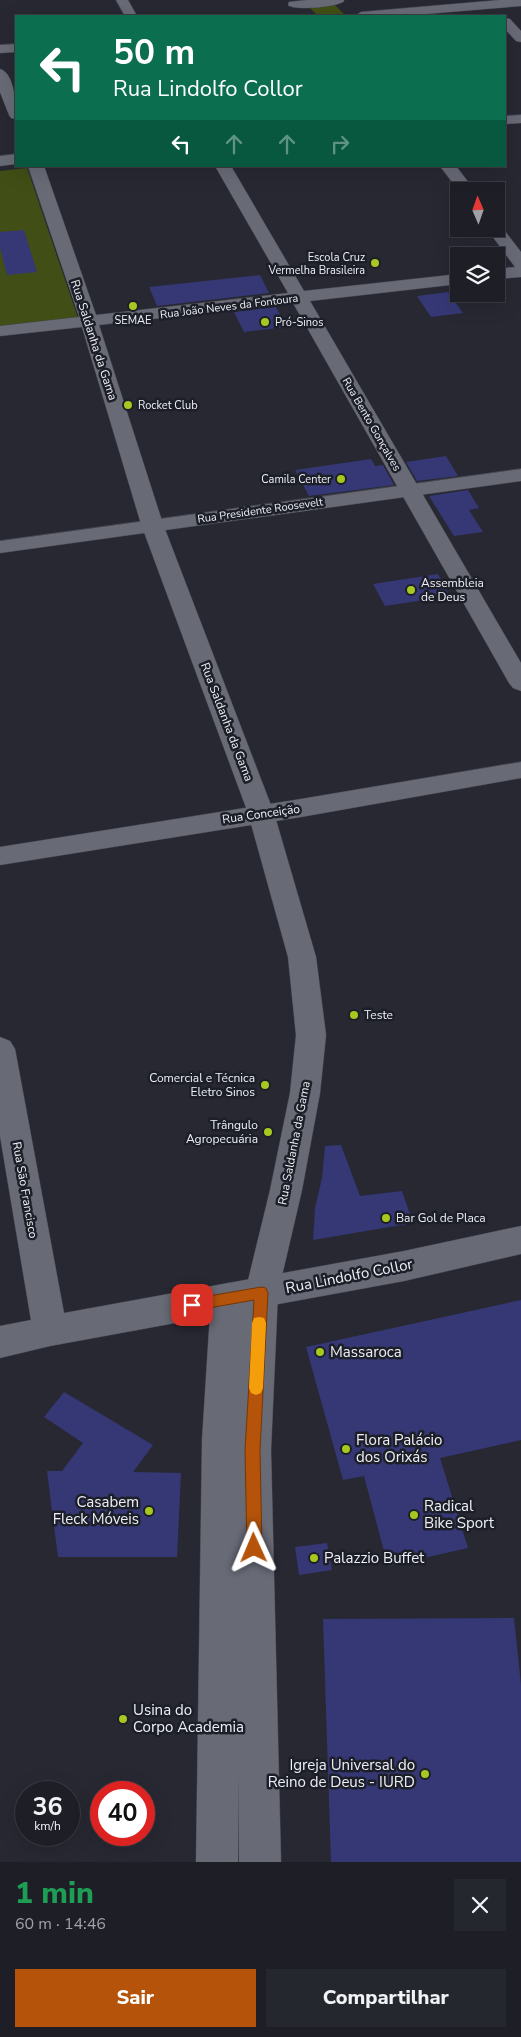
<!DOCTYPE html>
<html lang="pt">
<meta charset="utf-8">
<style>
body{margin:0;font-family:"Nunito Sans",sans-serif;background:#25272e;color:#f1f3f6;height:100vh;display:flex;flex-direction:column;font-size:19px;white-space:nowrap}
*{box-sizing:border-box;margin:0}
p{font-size:16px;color:#a0a2a7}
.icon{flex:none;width:28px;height:28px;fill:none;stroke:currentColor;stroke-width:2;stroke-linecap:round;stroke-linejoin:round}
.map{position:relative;height:1862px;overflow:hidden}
.sheet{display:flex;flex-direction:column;background:#1d1e26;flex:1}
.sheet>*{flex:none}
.banner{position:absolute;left:15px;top:15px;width:491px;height:152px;border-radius:0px;box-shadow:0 5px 20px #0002,0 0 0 1px #3b3c43;background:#0b6e4f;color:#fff;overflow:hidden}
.needle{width:32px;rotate:358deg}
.tools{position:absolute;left:450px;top:182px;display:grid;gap:10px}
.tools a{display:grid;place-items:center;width:55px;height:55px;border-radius:0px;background:#1d1e26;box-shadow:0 5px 20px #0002,0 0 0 1px #3b3c43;font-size:25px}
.speed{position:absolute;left:15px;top:1781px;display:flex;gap:10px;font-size:25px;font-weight:700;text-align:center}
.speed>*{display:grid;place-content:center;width:65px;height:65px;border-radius:50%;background:#1d1e26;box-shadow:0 5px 20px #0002,0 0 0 1px #3b3c43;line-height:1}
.speed small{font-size:12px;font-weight:400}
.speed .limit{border:8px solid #d22;background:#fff;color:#111}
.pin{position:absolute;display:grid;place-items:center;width:42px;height:42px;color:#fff;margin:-21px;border-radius:10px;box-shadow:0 2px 8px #0006}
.me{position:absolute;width:55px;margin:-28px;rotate:359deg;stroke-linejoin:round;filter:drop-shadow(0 0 4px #0008)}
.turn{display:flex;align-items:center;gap:18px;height:105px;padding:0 15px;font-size:22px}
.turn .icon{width:65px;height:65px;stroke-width:2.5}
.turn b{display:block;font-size:35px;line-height:42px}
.lanes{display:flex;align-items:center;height:48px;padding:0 15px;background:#0003;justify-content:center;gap:25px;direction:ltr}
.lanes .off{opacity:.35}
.round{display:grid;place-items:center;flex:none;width:52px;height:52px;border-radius:0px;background:#25272e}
.overview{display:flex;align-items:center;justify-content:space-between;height:85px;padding:0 15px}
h1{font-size:30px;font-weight:800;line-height:38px;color:#1e9e55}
.cta{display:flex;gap:10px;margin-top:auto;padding:10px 15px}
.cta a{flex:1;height:58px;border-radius:0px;background:#b45309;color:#fff;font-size:20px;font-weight:800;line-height:58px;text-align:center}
.cta a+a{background:#25272e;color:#f1f3f6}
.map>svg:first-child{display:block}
.green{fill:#414e15}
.building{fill:#353875}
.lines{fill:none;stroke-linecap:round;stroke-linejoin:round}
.minor-casing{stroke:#45464f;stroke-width:1}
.tertiary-casing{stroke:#45464f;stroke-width:1}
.minor{fill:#686a76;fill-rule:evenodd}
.tertiary{fill:#686a76;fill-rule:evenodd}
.route{fill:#b45309;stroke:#753606}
.slow{fill:#f59e0b}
.poi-dot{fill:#a6c820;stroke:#1d1f28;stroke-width:2}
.labels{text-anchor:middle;stroke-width:5;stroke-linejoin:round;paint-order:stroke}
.far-poi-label{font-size:11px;fill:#eeeff6;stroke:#1d1f28;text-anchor:end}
.far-street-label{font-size:11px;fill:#eeeff6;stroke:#1d1f28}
.street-label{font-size:12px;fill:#eeeff6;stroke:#1d1f28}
.poi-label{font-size:12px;fill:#eeeff6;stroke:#1d1f28;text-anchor:start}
.near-street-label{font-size:15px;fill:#eeeff6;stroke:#1d1f28}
.near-poi-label{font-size:15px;fill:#eeeff6;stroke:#1d1f28;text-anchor:start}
</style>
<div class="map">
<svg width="521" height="1862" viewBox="0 0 521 1862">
<rect width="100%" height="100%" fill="#272832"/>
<!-- green -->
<path class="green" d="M332,2L346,16H318L307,5Z
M27,168L79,321L0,330V171Z"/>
<!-- building -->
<path class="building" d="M24,230L37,272L7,275L0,248V232Z
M260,275L269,293L157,306L149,287Z
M448,292L463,313L431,317L417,296Z
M276,307L287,327L244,332L234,312Z
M446,456L458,476L417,481L406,462Z
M371,459L375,466L383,465L394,485L309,496L295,470Z
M468,490L479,508L469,510L483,532L454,536L429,496Z
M438,574L450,596L385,606L373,584Z
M341,1145L360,1196L402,1191L413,1223L313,1240L315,1208L322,1178L325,1146Z
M521,1300V1440L440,1458L468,1548L388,1566L364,1476L343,1480L306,1347Z
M64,1392L153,1445L133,1472L181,1473L177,1557H58L47,1471H62L83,1443L44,1417Z
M327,1543L332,1570L299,1575L295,1547Z
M514,1618L521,1685V1862H331L323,1619Z"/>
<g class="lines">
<!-- minor casing -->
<g class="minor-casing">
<path id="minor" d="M307,0H344V1C339,7 293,11 288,5L289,2Z
M521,469V481L0,553V541Z
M521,762V778L301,817L0,865V847L301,799Z
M0,1037L10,1041L15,1049L64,1313L404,1251L521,1226V1254L404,1281L50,1346L0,1358V1326L31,1320L0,1136Z"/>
</g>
<!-- tertiary casing -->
<g class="tertiary-casing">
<path id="tertiary" d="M116,0H128L137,16H125Z
M500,0H521V6L402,16H355L361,12Z
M505,18L510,19L521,31V42L516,41L505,29Z
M16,44V52L0,53V45Z
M0,69C15,73 16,106 16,119L11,118L9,115L0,92Z
M521,115V123L505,124V116Z
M16,154V164L0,166V156Z
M28,166H44L96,315L288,293L215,166H231L304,291L459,274V284L310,301L521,663V691L513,688L509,683L293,303L99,325L163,524L274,813L316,957L326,1035L320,1093L302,1190L278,1293L271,1450L281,1862H239L238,1775V1862H196L202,1440L211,1298L216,1287L228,1283L240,1287L244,1297L270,1190L290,1093L296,1035L288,957L248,813L141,524L82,327L0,336V326L79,317Z
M440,166H456L475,191H459Z
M496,224L501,226L521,252V277L496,279V269L515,267L487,229H496Z"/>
</g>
<!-- minor -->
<use href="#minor" class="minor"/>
<!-- tertiary -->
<use href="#tertiary" class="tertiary"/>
</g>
<!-- route -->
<path class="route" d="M261,1287L266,1288L268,1293L260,1450L262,1548L260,1553L254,1555L249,1553L247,1548L245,1450L254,1300L192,1311L187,1309L185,1305L187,1300L192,1299Z"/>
<!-- slow -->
<path class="slow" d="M259,1317L264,1318L266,1323L263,1388L261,1393L256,1395L251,1393L249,1388L252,1323L254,1318Z"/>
<!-- markers -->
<g class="poi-dot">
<circle cx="375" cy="263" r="5"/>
<circle cx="133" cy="306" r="5"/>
<circle cx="265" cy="322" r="5"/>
<circle cx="128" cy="405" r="5"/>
<circle cx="341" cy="479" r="5"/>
<circle cx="411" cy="590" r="5"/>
<circle cx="354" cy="1015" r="5"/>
<circle cx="265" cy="1085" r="5"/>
<circle cx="268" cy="1132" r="5"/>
<circle cx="386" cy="1218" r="5"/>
<circle cx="320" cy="1352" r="5"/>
<circle cx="346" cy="1449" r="5"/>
<circle cx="149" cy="1511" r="5"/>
<circle cx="414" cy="1515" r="5"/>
<circle cx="314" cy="1558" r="5"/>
<circle cx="123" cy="1719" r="5"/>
<circle cx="425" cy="1774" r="5"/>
</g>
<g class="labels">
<!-- far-poi labels -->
<g class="far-poi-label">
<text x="365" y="261">Escola Cruz<tspan x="365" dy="13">Vermelha Brasileira</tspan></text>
<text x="133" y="324" text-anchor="middle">SEMAE</text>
<text x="275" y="326" text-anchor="start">Pró-Sinos</text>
<text x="138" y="409" text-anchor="start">Rocket Club</text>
<text x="331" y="483">Camila Center</text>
</g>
<!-- far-street labels -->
<g class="far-street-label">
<text transform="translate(229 306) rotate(-7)" y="4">Rua João Neves da Fontoura</text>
<text transform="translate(372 424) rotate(60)" y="4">Rua Bento Gonçalves</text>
<text transform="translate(260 510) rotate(-8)" y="4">Rua Presidente Roosevelt</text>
</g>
<!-- street labels -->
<g class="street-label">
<text transform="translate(94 340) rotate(72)" y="4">Rua Saldanha da Gama</text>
<text transform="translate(227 722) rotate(69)" y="4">Rua Saldanha da Gama</text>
<text transform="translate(261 814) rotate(-8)" y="4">Rua Conceição</text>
<text transform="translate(294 1143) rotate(-79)" y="4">Rua Saldanha da Gama</text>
<text transform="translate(25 1190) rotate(80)" y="4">Rua São Francisco</text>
</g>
<!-- poi labels -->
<g class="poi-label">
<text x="421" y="587">Assembleia<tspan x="421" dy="14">de Deus</tspan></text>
<text x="364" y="1019">Teste</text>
<text x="255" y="1082" text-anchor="end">Comercial e Técnica<tspan x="255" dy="14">Eletro Sinos</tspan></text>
<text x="258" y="1129" text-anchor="end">Trângulo<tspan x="258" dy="14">Agropecuária</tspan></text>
<text x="396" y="1222">Bar Gol de Placa</text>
</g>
<!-- near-street labels -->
<g class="near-street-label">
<text transform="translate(349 1276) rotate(-11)" y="5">Rua Lindolfo Collor</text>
</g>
<!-- near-poi labels -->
<g class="near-poi-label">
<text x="330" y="1357">Massaroca</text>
<text x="356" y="1445">Flora Palácio<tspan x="356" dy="17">dos Orixás</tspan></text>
<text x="139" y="1507" text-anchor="end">Casabem<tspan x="139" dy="17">Fleck Móveis</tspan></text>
<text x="424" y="1511">Radical<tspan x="424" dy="17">Bike Sport</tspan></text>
<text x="324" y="1563">Palazzio Buffet</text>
<text x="133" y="1715">Usina do<tspan x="133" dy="17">Corpo Academia</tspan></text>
<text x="415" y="1770" text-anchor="end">Igreja Universal do<tspan x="415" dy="17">Reino de Deus - IURD</tspan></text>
</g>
</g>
</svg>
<div class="tools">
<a><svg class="needle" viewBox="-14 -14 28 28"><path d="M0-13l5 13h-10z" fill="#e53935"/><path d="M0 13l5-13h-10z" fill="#a0a2a7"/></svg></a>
<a><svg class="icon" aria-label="layers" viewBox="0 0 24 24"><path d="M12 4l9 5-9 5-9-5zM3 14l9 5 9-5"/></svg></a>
</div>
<div class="speed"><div>36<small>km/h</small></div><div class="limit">40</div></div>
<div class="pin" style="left:192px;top:1305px;background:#d93025"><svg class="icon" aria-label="arrive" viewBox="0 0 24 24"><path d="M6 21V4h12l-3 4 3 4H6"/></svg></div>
<svg class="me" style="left:254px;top:1548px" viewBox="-20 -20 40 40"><path d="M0-17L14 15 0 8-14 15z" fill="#b45309" stroke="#fff" stroke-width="4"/></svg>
<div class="banner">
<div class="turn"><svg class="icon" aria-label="left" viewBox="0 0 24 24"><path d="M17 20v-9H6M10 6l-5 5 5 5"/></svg><div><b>50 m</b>Rua Lindolfo Collor</div></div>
<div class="lanes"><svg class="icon" aria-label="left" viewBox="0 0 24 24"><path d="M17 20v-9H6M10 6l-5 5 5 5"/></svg><svg class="icon off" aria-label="ahead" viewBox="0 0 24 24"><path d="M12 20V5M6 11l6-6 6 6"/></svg><svg class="icon off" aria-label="ahead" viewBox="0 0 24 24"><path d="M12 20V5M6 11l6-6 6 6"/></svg><svg class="icon off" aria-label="right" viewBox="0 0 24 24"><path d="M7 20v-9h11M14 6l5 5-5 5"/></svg></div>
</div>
</div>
<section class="sheet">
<div class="overview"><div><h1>1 min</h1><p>60 m · 14:46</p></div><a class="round"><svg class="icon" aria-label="close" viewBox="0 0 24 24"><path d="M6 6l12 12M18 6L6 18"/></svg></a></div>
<div class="cta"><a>Sair</a><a>Compartilhar</a></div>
</section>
